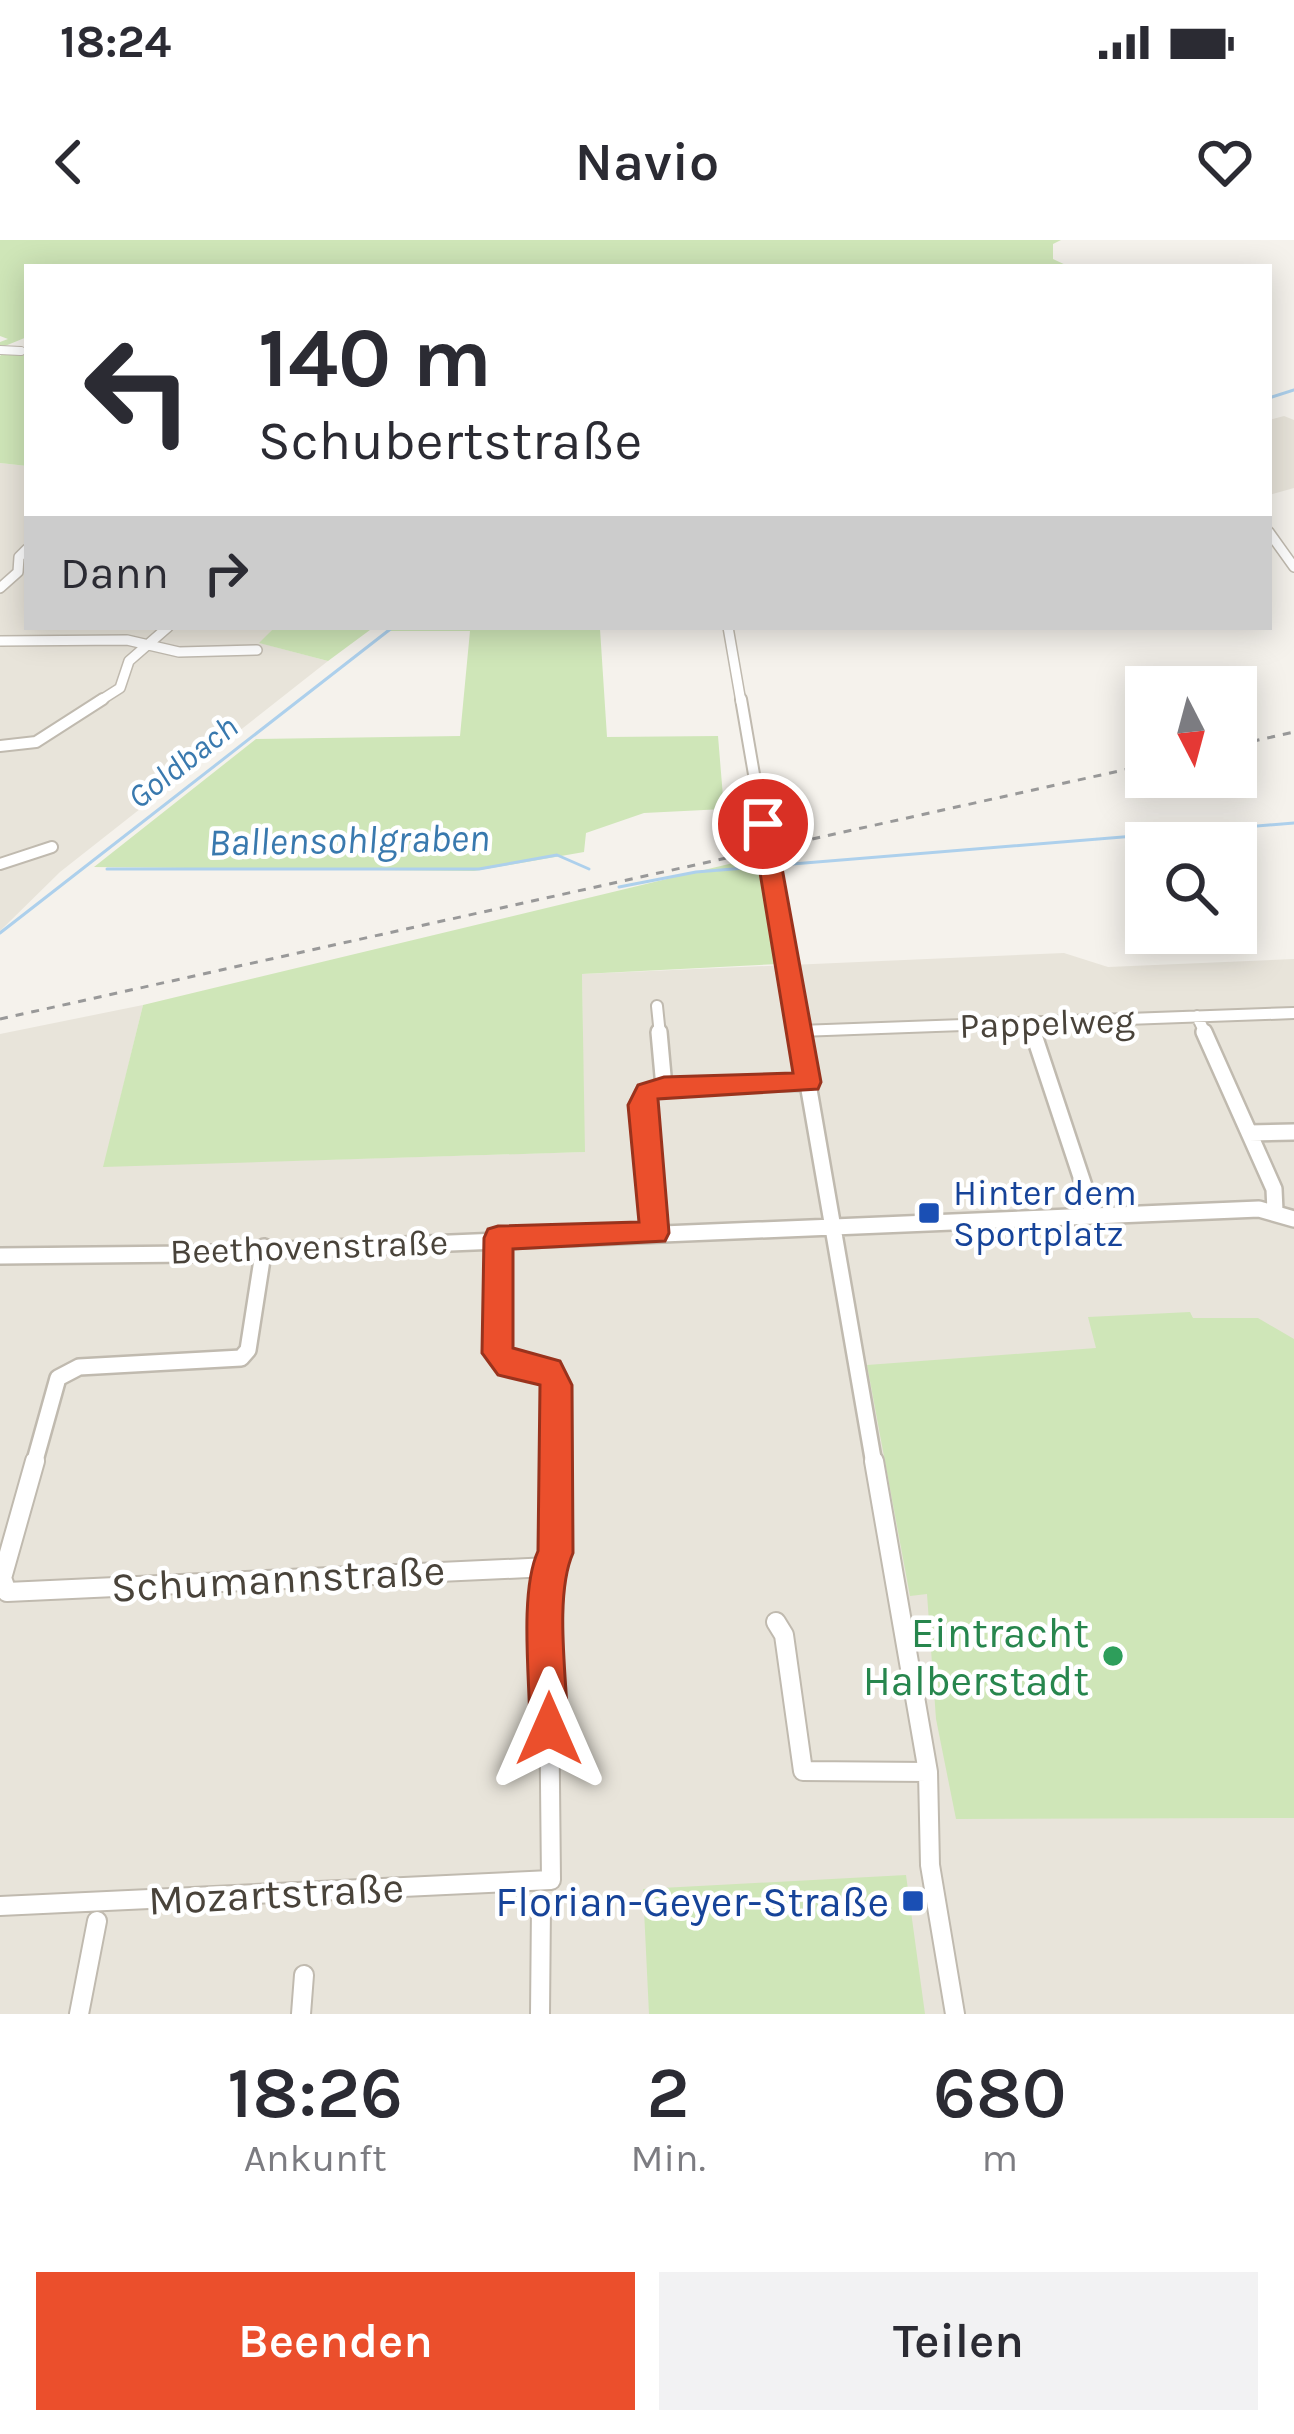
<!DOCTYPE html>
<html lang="de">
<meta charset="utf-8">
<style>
body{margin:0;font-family:Karla,sans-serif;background:#f2f2f3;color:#2b2b33;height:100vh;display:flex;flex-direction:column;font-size:45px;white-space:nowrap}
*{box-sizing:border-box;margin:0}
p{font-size:39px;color:#7c7c81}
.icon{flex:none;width:66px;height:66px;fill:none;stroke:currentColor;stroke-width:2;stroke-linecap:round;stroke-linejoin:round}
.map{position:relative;height:1774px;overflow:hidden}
.panel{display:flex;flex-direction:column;background:#fff;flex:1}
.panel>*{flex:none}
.guide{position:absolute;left:24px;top:24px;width:1248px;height:366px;border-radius:0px;box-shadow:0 6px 30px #0003;background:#fff;color:#2b2b33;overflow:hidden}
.needle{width:78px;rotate:174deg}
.fabs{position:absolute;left:1125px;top:426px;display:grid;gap:24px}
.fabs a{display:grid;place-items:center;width:132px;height:132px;border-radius:0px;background:#fff;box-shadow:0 6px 30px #0003;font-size:60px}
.pin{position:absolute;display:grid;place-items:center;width:102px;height:102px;color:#fff;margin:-51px;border:6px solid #fff;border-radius:50%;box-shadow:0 3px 12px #0007}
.me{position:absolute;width:132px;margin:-66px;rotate:0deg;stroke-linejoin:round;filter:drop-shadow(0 0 9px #0008)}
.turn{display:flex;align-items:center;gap:42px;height:252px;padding:0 36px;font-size:54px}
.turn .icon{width:156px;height:156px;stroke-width:2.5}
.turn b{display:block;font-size:84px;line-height:102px}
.then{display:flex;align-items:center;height:114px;padding:0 36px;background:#0003;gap:24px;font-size:45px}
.eta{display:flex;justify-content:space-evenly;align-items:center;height:204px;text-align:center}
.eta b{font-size:72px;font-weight:600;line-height:84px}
.button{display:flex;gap:24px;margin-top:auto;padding:24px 36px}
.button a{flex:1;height:138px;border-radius:0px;background:#eb4f2c;color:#fff;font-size:48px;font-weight:600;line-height:138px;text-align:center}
.button a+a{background:#f2f2f3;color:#2b2b33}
.status{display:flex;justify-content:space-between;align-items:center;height:84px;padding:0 60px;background:#fff;direction:ltr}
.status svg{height:33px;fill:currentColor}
header{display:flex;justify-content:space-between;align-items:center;height:156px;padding:0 36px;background:#fff;font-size:54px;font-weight:600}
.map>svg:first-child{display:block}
.residential{fill:#e8e4da}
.green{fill:#cfe6b8}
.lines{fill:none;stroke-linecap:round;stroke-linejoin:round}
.stream{stroke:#add0ec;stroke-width:3}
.street-far4-casing{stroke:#c0baaf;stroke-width:10}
.street-far3-casing{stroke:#c0baaf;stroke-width:12}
.street-far2-casing{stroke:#c0baaf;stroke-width:14}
.street-far1-casing{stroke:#c0baaf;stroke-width:20}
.street-casing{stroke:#c0baaf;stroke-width:22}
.street-far4{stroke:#fff;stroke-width:8}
.street-far3{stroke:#fff;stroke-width:9}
.street-far2{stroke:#fff;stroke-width:10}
.street-far1{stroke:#fff;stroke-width:15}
.street{stroke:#fff;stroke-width:18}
.rail{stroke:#999;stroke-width:3;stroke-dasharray:8 8;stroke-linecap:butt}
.route{fill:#eb4f2c;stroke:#99331d;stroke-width:3}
.transit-dot{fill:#1a4fb4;stroke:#fff;stroke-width:4.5}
.leisure-dot{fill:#2e9e5b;stroke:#fff;stroke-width:4.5}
.labels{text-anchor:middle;stroke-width:9;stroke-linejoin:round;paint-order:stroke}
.far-water-label{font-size:33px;font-style:italic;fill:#3979ae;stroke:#fff}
.street-label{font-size:36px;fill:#49433a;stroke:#fff}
.transit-label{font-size:36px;fill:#164399;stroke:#fff;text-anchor:start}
.water-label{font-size:39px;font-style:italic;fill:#3979ae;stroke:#fff}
.near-street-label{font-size:42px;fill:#49433a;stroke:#fff}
.near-leisure-label{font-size:42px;fill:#27864d;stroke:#fff;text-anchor:end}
.near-transit-label{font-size:42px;fill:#164399;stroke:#fff;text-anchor:end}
</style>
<div class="status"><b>18:24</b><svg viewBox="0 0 49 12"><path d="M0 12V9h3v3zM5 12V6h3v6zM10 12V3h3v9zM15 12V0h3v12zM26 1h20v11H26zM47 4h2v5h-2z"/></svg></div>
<header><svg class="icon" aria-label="back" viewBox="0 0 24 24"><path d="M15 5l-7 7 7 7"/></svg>Navio<svg class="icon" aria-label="heart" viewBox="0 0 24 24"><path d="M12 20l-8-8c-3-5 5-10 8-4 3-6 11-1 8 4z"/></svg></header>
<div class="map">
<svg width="1294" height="1774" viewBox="0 0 1294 1774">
<rect width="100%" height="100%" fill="#f5f2ec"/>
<!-- residential -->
<path class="residential" d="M1284,176L1294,180V248L1269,255V180Z
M0,223L27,226V387H275L260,403L328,421L60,632L0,691Z
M1064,713L1108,727L1294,719V1774H0V794L143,765L104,926L584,912L582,734Z"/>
<!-- green -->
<path class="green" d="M0,0H1061L1053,4V19L1070,27H27V97L0,108V102L8,99L0,96Z
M4,112L27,113V226L0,223V116Z
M275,387H374L328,421L259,403Z
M393,387H721L600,389L607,497L718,496L724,569L644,573L586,593L584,612L474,631L94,627L256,499L460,496L470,391H388Z
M758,617L779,724L582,734L585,912L103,927L143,765Z
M1190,1072L1193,1078H1258L1294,1099V1578L956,1579L936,1479L927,1354L910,1356L867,1125L1096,1108L1088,1077Z
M906,1635L925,1774H649L643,1649Z"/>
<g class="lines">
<!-- stream -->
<path class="stream" d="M1269,158L1294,150
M107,629H479L557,615L589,629
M619,647L696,632L1294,583
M0,693L393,387"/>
<!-- street-far4 casing -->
<g class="street-far4-casing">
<path id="street-far4" d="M0,110L21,111"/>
</g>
<!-- street-far3 casing -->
<g class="street-far3-casing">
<path id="street-far3" d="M1269,292L1294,327
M0,348L18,332L19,317L27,309
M728,387L741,462
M0,401L127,400L179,412L257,410
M98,462L120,448L129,421L168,387"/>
</g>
<!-- street-far2 casing -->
<g class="street-far2-casing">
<path id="street-far2" d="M741,459L799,795
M0,506L36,502L103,459
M0,624L52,607
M657,766L660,795
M1197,776L1206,795
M1030,782L1034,795
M799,791L1294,773"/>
</g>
<!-- street-far1 casing -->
<g class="street-far1-casing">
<path id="street-far1" d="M659,792L664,847
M799,792L874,1224
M1033,792L1094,976
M1204,792L1274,949L1275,971
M1249,893L1294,892
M654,993L641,865L647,852L664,847L808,842
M498,998L497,1113L509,1126L549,1131L556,1145V1224
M0,1016L189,1014L1259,969L1294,979
M34,1224L58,1138L79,1127L241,1118L248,1110L264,1007"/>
</g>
<!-- street casing -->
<g class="street-casing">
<path id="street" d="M35,1221L2,1338L7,1352L549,1327
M874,1221L928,1532L930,1625L955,1774
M776,1382L784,1395L803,1531L928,1532
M0,1666L551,1640L548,1353L555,1313L556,1221
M79,1774L97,1681
M301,1774L304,1735
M540,1774L541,1665"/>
</g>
<!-- street-far4 -->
<use href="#street-far4" class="street-far4"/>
<!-- street-far3 -->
<use href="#street-far3" class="street-far3"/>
<!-- street-far2 -->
<use href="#street-far2" class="street-far2"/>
<!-- street-far1 -->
<use href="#street-far1" class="street-far1"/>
<!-- street -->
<use href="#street" class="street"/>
<!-- rail -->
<path class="rail" d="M1236,505L1294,492
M0,779L1146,525"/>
</g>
<!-- route -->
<path class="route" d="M763,577L774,584L821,842L818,849L658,859L669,993L665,1001L513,1009V1108L560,1121L572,1145L573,1313C554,1356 567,1440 568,1489L562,1502L549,1507L536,1502L530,1489C530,1441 519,1353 538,1311L540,1145L498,1135L482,1113L484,998L488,989L498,986L639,982L628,865L638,845L664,837L793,833L752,584Z"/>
<!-- markers -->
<g class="transit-dot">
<rect x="917" y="961" width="24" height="24" rx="6"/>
<rect x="901" y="1649" width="24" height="24" rx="6"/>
</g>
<circle class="leisure-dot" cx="1113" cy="1416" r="12"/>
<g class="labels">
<!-- far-water labels -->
<g class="far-water-label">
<text transform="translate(182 521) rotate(-38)" y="12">Goldbach</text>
</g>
<!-- street labels -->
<g class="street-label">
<text transform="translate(1047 782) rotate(-2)" y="13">Pappelweg</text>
<text transform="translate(309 1006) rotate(-2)" y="13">Beethovenstraße</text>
</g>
<!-- transit labels -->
<g class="transit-label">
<text x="953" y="965">Hinter dem<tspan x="953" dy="41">Sportplatz</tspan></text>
</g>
<!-- water labels -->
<g class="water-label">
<text transform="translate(349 599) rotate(-1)" y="14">Ballensohlgraben</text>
</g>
<!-- near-street labels -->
<g class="near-street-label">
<text transform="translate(278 1338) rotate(-3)" y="15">Schumannstraße</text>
<text transform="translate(276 1653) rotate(-3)" y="15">Mozartstraße</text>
</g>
<!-- near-leisure labels -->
<g class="near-leisure-label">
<text x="1089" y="1407">Eintracht<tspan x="1089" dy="48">Halberstadt</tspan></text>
</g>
<!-- near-transit labels -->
<g class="near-transit-label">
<text x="889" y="1676">Florian-Geyer-Straße</text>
</g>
</g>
</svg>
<div class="fabs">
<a><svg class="needle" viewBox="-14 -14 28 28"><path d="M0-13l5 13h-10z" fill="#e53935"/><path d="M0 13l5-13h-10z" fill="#7c7c81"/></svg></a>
<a><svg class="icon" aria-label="search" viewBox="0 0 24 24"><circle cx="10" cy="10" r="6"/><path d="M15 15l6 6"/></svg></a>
</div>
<div class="pin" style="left:763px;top:584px;background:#d93025"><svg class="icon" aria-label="arrive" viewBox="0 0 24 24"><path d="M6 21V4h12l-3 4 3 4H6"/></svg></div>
<svg class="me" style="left:549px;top:1489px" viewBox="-20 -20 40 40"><path d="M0-17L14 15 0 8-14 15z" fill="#eb4f2c" stroke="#fff" stroke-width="4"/></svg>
<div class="guide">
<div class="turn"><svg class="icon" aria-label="left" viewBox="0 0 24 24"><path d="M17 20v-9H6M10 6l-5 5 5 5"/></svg><div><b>140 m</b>Schubertstraße</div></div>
<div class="then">Dann<svg class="icon" aria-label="right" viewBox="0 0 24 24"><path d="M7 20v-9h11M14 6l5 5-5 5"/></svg></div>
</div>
</div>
<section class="panel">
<div class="eta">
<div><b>18:26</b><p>Ankunft</p></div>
<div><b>2</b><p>Min.</p></div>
<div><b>680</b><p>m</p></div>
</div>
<div class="button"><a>Beenden</a><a>Teilen</a></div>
</section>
